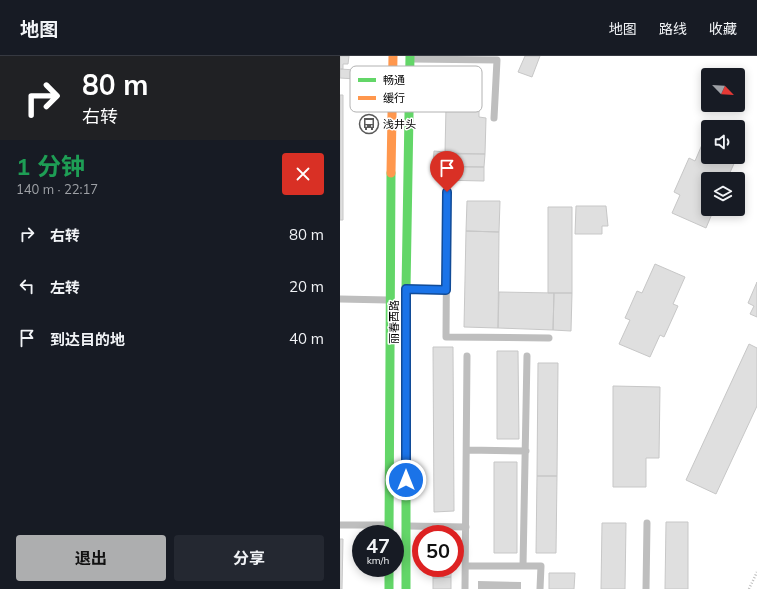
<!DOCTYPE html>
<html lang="zh">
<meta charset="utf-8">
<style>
body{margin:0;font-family:Mulish,"Noto Sans SC",sans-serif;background:#242831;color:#f1f3f6;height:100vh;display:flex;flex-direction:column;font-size:15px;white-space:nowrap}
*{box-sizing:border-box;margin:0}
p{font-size:13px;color:#9ea1a6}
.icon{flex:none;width:22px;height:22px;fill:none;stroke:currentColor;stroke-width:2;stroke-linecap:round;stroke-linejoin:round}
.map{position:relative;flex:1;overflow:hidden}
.drawer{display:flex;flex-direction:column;background:#171b24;width:340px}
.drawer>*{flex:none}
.guide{background:#202124;color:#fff;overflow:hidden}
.needle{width:26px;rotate:115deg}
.buttons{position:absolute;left:361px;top:12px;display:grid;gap:8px}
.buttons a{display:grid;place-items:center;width:44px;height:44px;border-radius:4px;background:#171b24;box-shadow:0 2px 10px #0003;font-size:20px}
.speed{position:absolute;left:12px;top:469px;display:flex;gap:8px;font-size:20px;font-weight:700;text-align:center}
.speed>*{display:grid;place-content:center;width:52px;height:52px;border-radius:50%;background:#171b24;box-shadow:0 2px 10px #0003;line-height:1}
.speed small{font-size:10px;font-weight:400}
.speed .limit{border:6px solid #d22;background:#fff;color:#111}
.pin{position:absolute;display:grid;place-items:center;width:34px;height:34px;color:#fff;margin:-41px -17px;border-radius:50% 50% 50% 0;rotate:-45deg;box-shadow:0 0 4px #0007}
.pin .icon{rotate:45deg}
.me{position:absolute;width:44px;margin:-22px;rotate:0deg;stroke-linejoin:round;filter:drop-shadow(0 0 3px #0008)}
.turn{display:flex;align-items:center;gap:14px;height:84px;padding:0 16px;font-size:18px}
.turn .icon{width:52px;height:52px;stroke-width:2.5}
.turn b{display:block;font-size:28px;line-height:34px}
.round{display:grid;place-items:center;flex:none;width:42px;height:42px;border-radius:4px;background:#242831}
.overview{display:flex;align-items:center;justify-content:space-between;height:68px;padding:0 16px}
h1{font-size:24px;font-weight:700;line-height:30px;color:#1e9e55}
.action{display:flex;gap:8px;margin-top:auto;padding:8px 16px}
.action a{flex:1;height:46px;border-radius:4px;background:#adaeaf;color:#111;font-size:16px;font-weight:700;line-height:46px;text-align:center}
.action a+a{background:#242831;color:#f1f3f6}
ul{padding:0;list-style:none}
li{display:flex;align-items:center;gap:12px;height:52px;padding:0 16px}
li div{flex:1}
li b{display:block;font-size:15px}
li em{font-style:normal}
header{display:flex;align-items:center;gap:24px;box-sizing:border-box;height:56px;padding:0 20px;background:#171b24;border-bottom:1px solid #363941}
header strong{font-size:19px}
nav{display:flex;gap:22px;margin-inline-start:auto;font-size:14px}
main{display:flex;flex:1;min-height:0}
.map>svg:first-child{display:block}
.water{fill:#bfbfbf}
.building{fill:#dfdfdf;stroke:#c7c7c7}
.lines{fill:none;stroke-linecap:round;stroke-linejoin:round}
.path{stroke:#b9b9b9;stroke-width:2.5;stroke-dasharray:1 2;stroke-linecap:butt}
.lane{stroke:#bebebe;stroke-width:7}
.fast{stroke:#63d668;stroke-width:9}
.slow{stroke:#ff974d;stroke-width:9}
.route-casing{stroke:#114b97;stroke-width:10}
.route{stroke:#1a73e8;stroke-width:7}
.labels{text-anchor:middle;stroke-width:3;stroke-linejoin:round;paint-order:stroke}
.poi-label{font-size:11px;fill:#000;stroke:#fff;text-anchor:start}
.street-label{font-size:11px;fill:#000;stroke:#fff}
.key{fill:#fff;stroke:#b2b2b2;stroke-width:1}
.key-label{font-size:11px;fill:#000}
</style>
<header>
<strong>地图</strong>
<nav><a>地图</a><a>路线</a><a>收藏</a></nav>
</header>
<main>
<section class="drawer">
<div class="guide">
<div class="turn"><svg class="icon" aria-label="right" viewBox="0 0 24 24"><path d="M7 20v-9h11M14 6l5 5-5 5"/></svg><div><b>80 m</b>右转</div></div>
</div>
<div class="overview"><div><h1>1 分钟</h1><p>140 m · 22:17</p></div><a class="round" style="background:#d93025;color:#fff"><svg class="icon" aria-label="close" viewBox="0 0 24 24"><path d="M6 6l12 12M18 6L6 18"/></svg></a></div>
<ul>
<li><svg class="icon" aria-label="right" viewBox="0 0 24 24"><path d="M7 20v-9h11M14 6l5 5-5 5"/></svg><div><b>右转</b></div><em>80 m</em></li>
<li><svg class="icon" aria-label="left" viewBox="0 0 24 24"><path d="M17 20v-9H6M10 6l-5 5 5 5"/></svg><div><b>左转</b></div><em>20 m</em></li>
<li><svg class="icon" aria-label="arrive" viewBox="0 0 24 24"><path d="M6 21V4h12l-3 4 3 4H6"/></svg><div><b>到达目的地</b></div><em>40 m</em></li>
</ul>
<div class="action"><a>退出</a><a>分享</a></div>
</section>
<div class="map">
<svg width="417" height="533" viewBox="0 0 417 533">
<rect width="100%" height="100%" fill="#fff"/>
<!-- water -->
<path class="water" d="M138,525L181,526V533H138Z"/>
<!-- building -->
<path class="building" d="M0,0H9L8,8H3V13H0Z
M185,0H200L192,21L178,16Z
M0,13L16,14V23L0,22Z
M0,39H3V164H0Z
M118,45L139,46V61L146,62L145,98L105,97L106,51L118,52Z
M364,84L368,85V101H397L387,123H368V153H374L366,172L332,157L340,139L334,136L349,102L355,105Z
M94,95L105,96V97L109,98V111L93,110Z
M109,98H145L144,111H109Z
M100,110L144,111V125L99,124Z
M127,145H160L159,176L126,175Z
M236,150H266L268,170H262V178H235Z
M208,151H232V237H208Z
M126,175L159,176L158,272L124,271Z
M315,208L345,221L333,248L338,250L324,281L320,279L310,301L279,288L290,264L285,262L297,235L302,237Z
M417,226V261L410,258L414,250L408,247Z
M159,236L214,237L213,274L158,272Z
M214,237H232L231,275L213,274Z
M409,288L417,292V350L376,438L346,424Z
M93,291H113L114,455L94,456Z
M157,295H178L179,383H157Z
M198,307H218L217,420H197Z
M273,330L320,331L319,402H306V431H273Z
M154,406H177V497H154Z
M197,420H217L216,497H196Z
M326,466H348V533H325Z
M262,467H286L285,533H261Z
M0,483H3L2,533H0Z
M93,512H111V521L93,522Z
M209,517H235L234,533H209Z
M111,521V533H93V522Z"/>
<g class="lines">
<!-- path -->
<path class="path" d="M409,533L417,516"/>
<!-- lane -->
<path class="lane" d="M72,3L157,4L154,62
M107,136L106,281L209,282
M67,233L107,234
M0,243L48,244
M127,394L186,395
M0,469H48
M68,470L126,471
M126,510H201L200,533
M183,510L187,300
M125,533L127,300
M306,533L307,467"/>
<!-- fast -->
<path class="fast" d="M49,478L51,117
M49,512V533
M66,533V233L70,0"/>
<!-- slow -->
<path class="slow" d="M51,117L53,0"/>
</g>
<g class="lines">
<!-- route casing -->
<g class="route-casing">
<path id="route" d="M66,424V233L106,234L107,136"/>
</g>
<!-- route -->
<use href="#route" class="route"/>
</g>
<!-- icons -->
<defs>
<g id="bus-ring" transform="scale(1)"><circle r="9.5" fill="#fff" stroke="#595959" stroke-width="1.5"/><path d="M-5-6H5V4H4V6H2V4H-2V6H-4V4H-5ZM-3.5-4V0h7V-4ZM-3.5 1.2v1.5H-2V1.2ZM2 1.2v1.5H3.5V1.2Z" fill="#595959"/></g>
</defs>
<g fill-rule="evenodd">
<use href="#bus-ring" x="29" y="68"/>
</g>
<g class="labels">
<!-- poi labels -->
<g class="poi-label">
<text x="43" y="72">浅井头</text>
</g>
<!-- street labels -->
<g class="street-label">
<text transform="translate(54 266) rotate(-90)" y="4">丽春西路</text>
</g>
</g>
<!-- legend -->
<rect x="10" y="10" width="132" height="46" rx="6" class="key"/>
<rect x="18" y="22" width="18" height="4" fill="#63d668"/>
<rect x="18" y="40" width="18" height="4" fill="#ff974d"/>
<g class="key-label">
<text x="43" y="28">畅通</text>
<text x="43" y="46">缓行</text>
</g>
</svg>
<div class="buttons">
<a><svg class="needle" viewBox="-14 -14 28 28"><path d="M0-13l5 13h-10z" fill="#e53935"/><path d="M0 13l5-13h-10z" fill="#9ea1a6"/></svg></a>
<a><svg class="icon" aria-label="sound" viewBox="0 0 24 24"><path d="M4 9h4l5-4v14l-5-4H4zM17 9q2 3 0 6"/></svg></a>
<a><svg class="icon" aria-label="layers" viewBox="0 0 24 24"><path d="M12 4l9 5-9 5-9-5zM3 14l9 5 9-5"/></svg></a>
</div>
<div class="speed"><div>47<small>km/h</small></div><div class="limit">50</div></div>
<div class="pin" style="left:107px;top:136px;background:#d93025"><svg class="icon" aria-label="arrive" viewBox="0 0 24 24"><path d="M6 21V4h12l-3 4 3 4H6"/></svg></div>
<svg class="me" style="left:66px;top:424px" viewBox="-20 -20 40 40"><circle r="17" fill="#1a73e8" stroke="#fff" stroke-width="3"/><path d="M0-11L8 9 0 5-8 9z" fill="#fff"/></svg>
</div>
</main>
